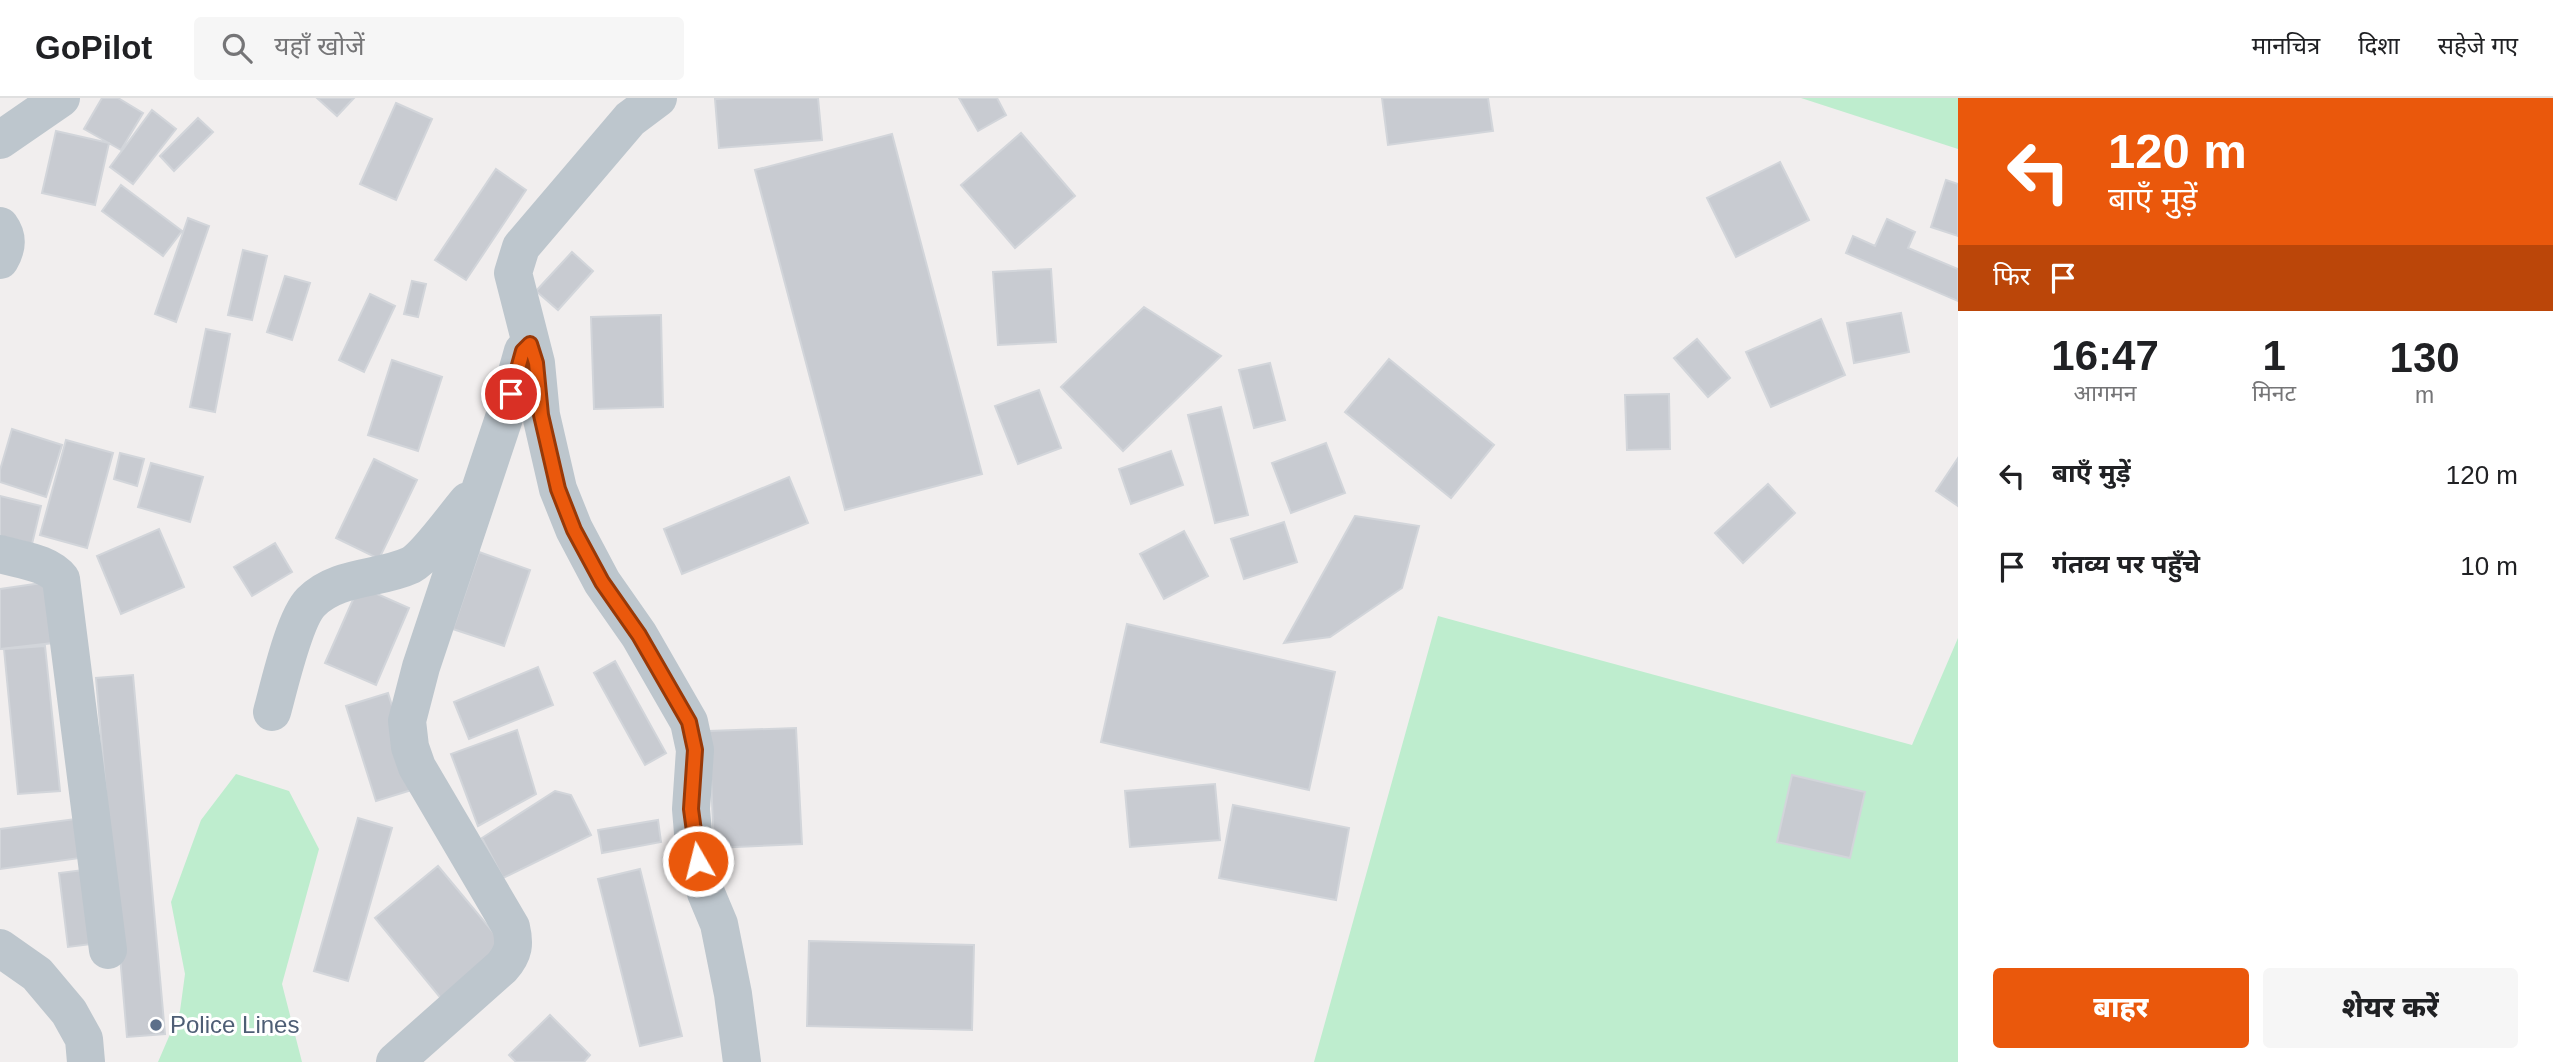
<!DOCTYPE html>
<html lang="hi">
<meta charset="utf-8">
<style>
body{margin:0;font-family:Helvetica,"Noto Sans Devanagari",sans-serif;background:#f6f6f6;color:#202124;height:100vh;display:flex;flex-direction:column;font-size:26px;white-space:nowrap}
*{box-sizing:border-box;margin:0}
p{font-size:23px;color:#757577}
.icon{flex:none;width:38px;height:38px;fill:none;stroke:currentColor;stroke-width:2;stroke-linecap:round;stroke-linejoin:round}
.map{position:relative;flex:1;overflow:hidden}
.side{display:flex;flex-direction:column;background:#fff;width:595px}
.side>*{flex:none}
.top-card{background:#ea580c;color:#fff;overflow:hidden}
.pin{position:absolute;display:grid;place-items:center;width:60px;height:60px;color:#fff;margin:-30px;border:4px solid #fff;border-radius:50%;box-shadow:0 2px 7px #0007}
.me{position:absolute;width:77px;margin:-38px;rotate:352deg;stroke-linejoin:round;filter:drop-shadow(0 0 5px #0008)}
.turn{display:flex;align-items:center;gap:24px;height:147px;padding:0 35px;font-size:32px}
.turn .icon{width:91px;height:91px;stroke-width:2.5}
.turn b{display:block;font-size:49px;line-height:60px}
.then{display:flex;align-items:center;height:66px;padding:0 35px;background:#0003;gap:14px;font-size:26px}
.eta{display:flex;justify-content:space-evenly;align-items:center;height:119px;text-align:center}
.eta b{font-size:42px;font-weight:800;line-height:49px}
.action{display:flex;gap:14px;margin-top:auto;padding:14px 35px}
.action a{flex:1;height:80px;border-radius:7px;background:#ea580c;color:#fff;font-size:28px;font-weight:800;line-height:80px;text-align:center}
.action a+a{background:#f6f6f6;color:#202124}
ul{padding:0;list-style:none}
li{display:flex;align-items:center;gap:21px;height:91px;padding:0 35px}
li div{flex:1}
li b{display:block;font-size:26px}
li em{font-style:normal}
header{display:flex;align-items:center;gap:42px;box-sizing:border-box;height:98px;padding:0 35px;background:#fff;border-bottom:2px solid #e0e0e0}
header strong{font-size:33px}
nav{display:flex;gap:38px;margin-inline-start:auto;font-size:24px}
.search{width:490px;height:63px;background:#f6f6f6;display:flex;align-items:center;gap:18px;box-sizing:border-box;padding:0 24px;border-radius:7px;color:#757577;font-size:26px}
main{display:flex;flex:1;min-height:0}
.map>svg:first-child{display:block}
.green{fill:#beedce}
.building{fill:#c8cbd1;stroke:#d2d5da;stroke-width:2}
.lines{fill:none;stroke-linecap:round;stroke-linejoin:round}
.minor{stroke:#bdc6cd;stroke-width:38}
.route-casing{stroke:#983908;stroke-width:18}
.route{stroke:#ea580c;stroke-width:12}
.service-dot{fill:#5c6f8a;stroke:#fff;stroke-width:2.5}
.labels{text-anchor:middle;stroke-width:6;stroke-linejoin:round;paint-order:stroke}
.service-label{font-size:24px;fill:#4e5e75;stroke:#fff;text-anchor:start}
</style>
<header>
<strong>GoPilot</strong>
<div class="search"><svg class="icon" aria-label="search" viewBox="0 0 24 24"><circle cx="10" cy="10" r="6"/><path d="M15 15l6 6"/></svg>यहाँ खोजें</div>
<nav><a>मानचित्र</a><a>दिशा</a><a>सहेजे गए</a></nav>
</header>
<main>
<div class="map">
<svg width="1958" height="964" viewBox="0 0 1958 964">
<rect width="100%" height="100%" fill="#f1eeee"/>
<!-- green -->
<path class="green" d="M1801,0H1958V51Z
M1438,518L1912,647L1958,540V964H1314Z
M236,676L289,693L319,751L282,886L302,964H158L180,913L185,876L171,804L201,722Z"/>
<!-- building -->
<path class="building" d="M102,0H118L143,15L121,52L84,31Z
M317,0H354L337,18Z
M735,0H818L822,42L719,50L715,1Z
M959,0H997L1006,17L978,33Z
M1382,0H1488L1493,33L1388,47Z
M396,5L432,21L396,102L360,86Z
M152,12L176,31L133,86L110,69Z
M198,20L213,34L174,73L160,58Z
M56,33L109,45L95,107L42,95Z
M1021,35L1075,98L1015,150L961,87Z
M892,36L982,376L845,412L755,72Z
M1780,64L1809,122L1736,159L1707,100Z
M496,71L526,92L466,182L435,162Z
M1946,82L1958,86V138L1931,129Z
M121,87L182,133L163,158L102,113Z
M188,120L209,128L176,224L155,216Z
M1887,121L1915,134L1908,150L1958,171V203L1846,155L1853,138L1875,148Z
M243,152L267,158L252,222L228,217Z
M572,154L593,173L558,212L536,193Z
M1051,171L1056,244L998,247L993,174Z
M285,178L310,185L292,242L267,234Z
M412,183L426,186L418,219L404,216Z
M370,196L395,208L364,274L339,262Z
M1144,209L1221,258L1123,353L1061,289Z
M1901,215L1909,254L1854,265L1847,225Z
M661,217L663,309L594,311L591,219Z
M1821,221L1845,277L1771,309L1746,254Z
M206,231L230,236L215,314L190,309Z
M1697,241L1730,280L1708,299L1674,260Z
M1389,261L1494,347L1451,400L1345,314Z
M392,262L442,279L418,353L368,337Z
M1270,265L1285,322L1254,330L1239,272Z
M1039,292L1061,350L1018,366L995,308Z
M1669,296L1670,351L1627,352L1625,297Z
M1221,309L1248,417L1215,425L1188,317Z
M12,331L62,347L46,399L0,384V372Z
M66,342L113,355L87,450L40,437Z
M1326,345L1345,395L1291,415L1272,365Z
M1171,353L1183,387L1131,406L1119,371Z
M120,355L144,361L137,388L114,381Z
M1958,360V408L1936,393Z
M374,361L417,382L379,461L336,440Z
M151,365L203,379L190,424L138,409Z
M789,379L808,425L682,476L664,431Z
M1768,386L1795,415L1743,465L1715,435Z
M0,398L41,408L32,446L0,438Z
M1355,418L1419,428L1402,490L1330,539L1284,545Z
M1284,424L1297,464L1244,481L1231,441Z
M159,431L184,489L121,516L97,458Z
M1184,433L1208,478L1164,501L1140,456Z
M275,445L292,474L252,498L234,469Z
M479,454L530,472L504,548L453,531Z
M49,484L53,545L0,551V491Z
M359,488L409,510L376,587L325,565Z
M1127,526L1335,574L1309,692L1101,644Z
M45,548L60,693L18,696L4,551Z
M615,563L666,655L645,667L594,575Z
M538,569L553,607L469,641L454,604Z
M133,577L165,936L127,939L96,580Z
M388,595L418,690L376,703L346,608Z
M796,630L802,746L714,750L709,633Z
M517,632L536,696L478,728L451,656Z
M1792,677L1865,694L1850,760L1777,744Z
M1215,686L1220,742L1130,749L1125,693Z
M555,693L571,697L591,737L503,780L482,740Z
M1233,707L1349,730L1336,802L1219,780Z
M358,720L392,730L348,883L314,873Z
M75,721L80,760L0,771V731Z
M658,722L661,744L602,755L598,732Z
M438,768L508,852L444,904L375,820Z
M91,771L100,845L68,849L59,775Z
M640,771L682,938L640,948L598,781Z
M809,843L974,847L972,932L807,928Z
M550,917L590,957L584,964H516L509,957Z"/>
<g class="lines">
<!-- minor -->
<path class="minor" d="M658,0L630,21L521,149L513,175L536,265L541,317L558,391L574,431L602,484L639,537L689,624L695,652L691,711L694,747L706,795L719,826L733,896L742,964
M0,42L61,0
M0,128C8,139 7,150 0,162
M0,456C20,462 48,464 61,481L108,852
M272,614C279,589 294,521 311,504C338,477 379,482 411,467C426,459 455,418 468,403
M0,850L37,876L69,914L84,941L86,964
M395,964L502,869C514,855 515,846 511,829L417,669L410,649L407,623L421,569L505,317L523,253L529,247"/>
</g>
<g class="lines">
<!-- route casing -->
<g class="route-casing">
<path id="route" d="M511,296L523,253L530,246L536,265L541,317L558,391L574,432L602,484L639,537L689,624L695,652L691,711L698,763"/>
</g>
<!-- route -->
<use href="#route" class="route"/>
</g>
<!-- markers -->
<circle class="service-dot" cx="156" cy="927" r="7"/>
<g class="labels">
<!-- service labels -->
<g class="service-label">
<text x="170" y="935">Police Lines</text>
</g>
</g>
</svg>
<div class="pin" style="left:511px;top:296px;background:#d93025"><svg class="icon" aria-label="arrive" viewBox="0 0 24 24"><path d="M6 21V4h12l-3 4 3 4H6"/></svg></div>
<svg class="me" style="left:698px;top:763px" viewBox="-20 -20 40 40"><circle r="17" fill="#ea580c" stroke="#fff" stroke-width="3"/><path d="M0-11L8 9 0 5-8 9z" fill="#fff"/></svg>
</div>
<section class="side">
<div class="top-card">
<div class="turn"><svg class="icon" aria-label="left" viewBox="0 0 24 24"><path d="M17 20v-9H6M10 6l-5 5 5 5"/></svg><div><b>120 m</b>बाएँ मुड़ें</div></div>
<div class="then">फिर<svg class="icon" aria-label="arrive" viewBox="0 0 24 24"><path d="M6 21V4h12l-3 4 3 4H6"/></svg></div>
</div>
<div class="eta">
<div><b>16:47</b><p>आगमन</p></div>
<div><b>1</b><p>मिनट</p></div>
<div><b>130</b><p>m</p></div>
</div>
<ul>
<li><svg class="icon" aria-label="left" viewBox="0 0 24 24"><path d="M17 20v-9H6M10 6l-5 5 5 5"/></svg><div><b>बाएँ मुड़ें</b></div><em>120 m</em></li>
<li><svg class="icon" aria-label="arrive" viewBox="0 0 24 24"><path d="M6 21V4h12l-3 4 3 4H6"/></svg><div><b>गंतव्य पर पहुँचे</b></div><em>10 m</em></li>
</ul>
<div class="action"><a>बाहर</a><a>शेयर करें</a></div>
</section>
</main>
